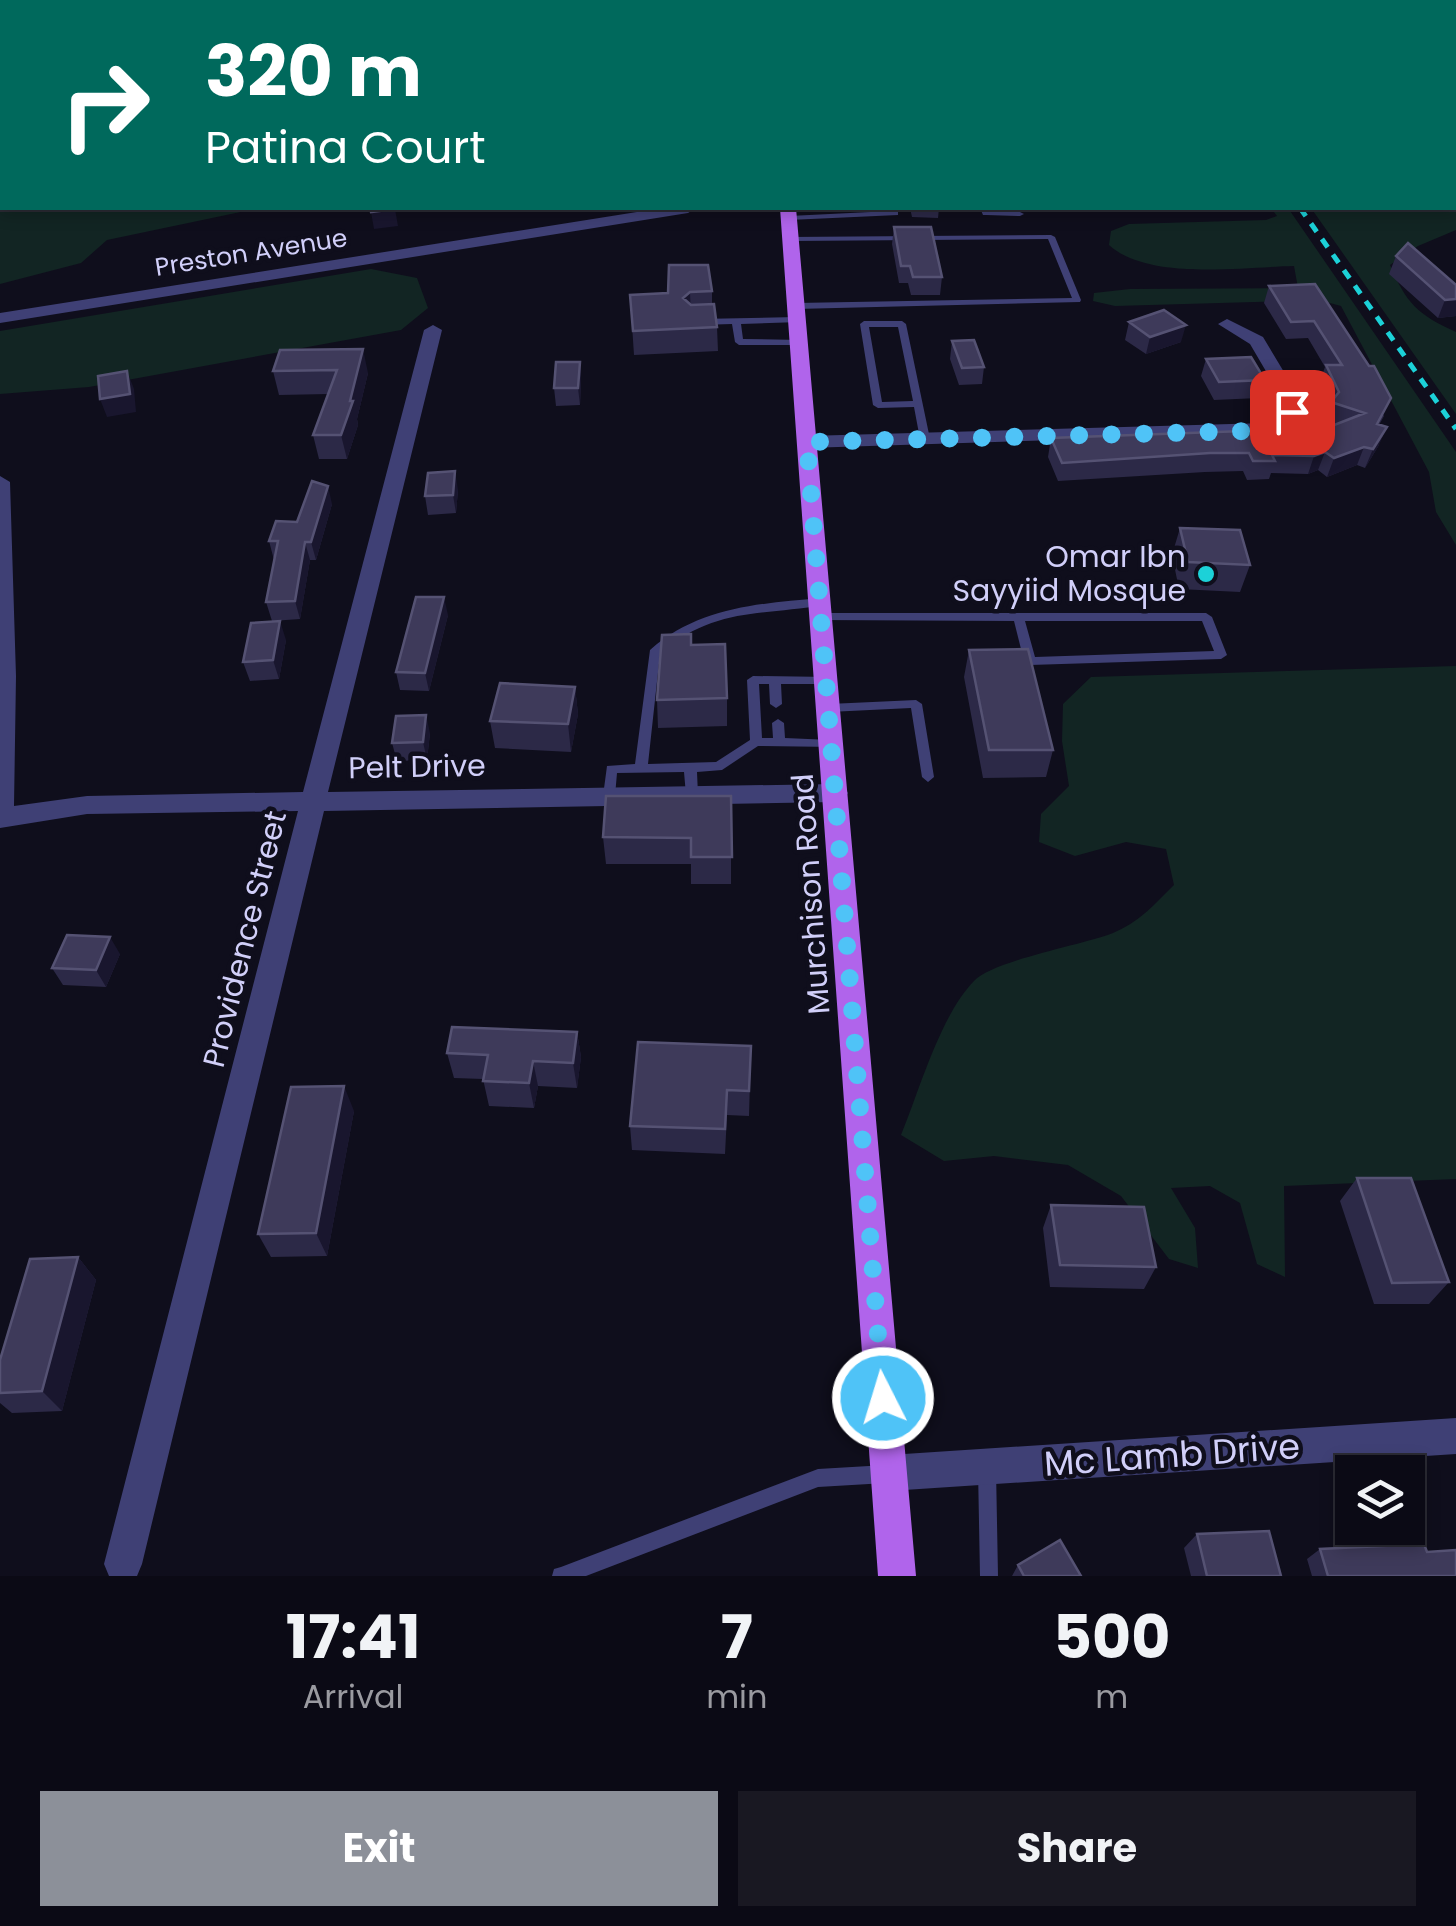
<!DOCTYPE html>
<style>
body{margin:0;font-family:Poppins,sans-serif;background:#191822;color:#f1f3f6;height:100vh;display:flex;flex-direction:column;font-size:38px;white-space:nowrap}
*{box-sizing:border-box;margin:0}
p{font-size:32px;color:#9a9aa0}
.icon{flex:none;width:55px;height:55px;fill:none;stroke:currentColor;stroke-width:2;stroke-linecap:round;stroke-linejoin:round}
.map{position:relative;height:1576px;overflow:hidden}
.side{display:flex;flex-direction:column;background:#0b0a15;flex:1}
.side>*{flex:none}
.hud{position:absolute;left:0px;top:0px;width:1458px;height:210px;box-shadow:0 5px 15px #0003,0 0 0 2px #2b2b34;background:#00695c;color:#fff;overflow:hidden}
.fabs{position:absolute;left:1335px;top:1455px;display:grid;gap:20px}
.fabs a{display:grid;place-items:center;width:90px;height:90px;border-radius:0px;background:#0b0a15;box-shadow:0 5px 15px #0003,0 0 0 2px #2b2b34;font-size:50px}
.pin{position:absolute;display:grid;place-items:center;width:85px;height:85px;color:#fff;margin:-42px;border-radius:20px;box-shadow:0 5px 15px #0006}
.me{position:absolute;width:110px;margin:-55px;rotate:355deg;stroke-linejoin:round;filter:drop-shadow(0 0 8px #0008)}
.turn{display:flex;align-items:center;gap:35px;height:210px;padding:0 40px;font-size:45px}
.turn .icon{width:130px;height:130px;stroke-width:2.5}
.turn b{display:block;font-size:70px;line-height:85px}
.eta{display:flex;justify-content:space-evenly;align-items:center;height:170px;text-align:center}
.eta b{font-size:60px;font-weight:700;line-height:70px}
.action{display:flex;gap:20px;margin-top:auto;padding:20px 40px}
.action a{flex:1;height:115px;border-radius:0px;background:#8c9099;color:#fff;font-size:40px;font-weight:700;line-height:115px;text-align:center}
.action a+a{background:#191822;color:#f1f3f6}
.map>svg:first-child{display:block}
.green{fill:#122523}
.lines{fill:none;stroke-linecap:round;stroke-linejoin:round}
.service{fill:#3f4075;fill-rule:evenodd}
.minor{fill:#3f4075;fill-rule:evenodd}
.primary{fill:#b064eb;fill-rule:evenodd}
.rail{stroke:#1cd1d8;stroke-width:5;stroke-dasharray:10 9;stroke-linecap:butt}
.wall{fill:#2c2947}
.shaded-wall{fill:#19162e}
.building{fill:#3e3a5a;stroke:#555273;stroke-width:2.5}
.route{stroke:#4fc3f7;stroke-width:18;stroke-dasharray:0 32.4}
.poi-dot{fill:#1cd1d8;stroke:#0f0e1c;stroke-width:4}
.labels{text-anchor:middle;stroke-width:9;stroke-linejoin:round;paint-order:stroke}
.far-street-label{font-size:25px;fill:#d1cff9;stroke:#0f0e1c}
.poi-label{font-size:30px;fill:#d1cff9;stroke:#0f0e1c;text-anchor:end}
.street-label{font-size:30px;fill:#d1cff9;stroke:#0f0e1c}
.near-street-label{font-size:35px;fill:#d1cff9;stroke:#0f0e1c}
</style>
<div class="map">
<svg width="1456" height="1576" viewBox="0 0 1456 1576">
<rect width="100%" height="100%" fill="#0f0e1c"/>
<!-- green -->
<path class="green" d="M0,149L2,208H260L107,240L81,263L0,284Z
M1456,172V230L1418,246L1390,265C1406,303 1418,315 1456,332V414L1311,208H1455Z
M1271,208H1288L1456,452V545L1436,512L1429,472L1341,306L1319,300L1115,306L1093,301L1094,293L1130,289L1298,288L1294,266C1241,267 1149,281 1109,245L1111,231L1129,224L1266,220L1277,216Z
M371,269L417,278L428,308L401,330L89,387L0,394V331Z
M1456,666V1179L1284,1186L1285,1277L1257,1264L1240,1203L1210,1186L1171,1188L1195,1228L1198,1268L1169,1259L1121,1196L1068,1165L994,1156L944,1161L901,1135C920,1089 940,1016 974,981C994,960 1083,945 1113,933C1138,923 1155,904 1174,885L1166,849L1126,842L1075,856L1039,842L1041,814L1069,786L1062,741L1063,704L1091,677Z"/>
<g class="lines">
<!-- service -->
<path class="service" d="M890,208H898V215L789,220L785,218L789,216L891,211Z
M980,208H988L989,211L1020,212L1024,214L1020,216L986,215H983Z
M1051,235L1055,237L1081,300L1080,302L796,309L792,306L796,303L1072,298L1048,239L791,241L787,239L788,237Z
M797,317L800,318V322L741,324L743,339L801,340L802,342L798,345H739L735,342L732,324L699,325L695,322L699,319Z
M902,321L906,324L930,439L925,442L920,439L914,407L878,408L873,405L860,324L864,321ZM869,327H898L913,401L882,402Z
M820,598L824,599L826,602L824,605C760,616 713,607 660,654L648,764L716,762L750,740L747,680L753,676L830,677L832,680L826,684H781L782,704L776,708L770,704L769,684H759L762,738H773L772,723L778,719L784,723L785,738L831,740L837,744L835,747L758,746L722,770L697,772L698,795L692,800L686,795L684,772L617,773L615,796L609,801L605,799L603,796L607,766L635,764L650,650C699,607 757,604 820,598Z
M821,613H1206L1212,617L1227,655L1221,659L1030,665L1024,661L1014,621L817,620L815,617L817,614ZM1025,621H1202L1214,651L1035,657Z
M916,700L922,704L934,777L928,782L922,777L911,708L829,712L823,708L829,704Z
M987,1460L993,1463L996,1469L998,1576H980L978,1469L981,1463Z
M886,1465L892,1468L895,1474L892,1480L886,1483L818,1487L586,1576H552L554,1569L561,1567L818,1469Z"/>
<!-- minor -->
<path class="minor" d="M18,0H30V2H18Z
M137,0H149L150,2H138Z
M1251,0H1264L1265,2H1253Z
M1455,30H1456V38H1455Z
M0,93H2V101H0Z
M1455,125H1456V133H1455Z
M0,141H2V149H0Z
M662,208H696L688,213L0,323V313Z
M1227,319L1263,337L1302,402L1291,425L1278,433L807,448L797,442L807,436L1267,423L1276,418L1284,402L1250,344L1218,324Z
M433,325L442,330L328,792L835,784L844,786L848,793L844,800L835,802L324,811L142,1564L137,1576H109L104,1564L298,811L87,814L0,828V476L10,482L16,676L14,806L87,796L303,792L424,330Z
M1456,1418V1454L889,1491L876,1486L871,1473L876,1460L889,1455Z"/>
<!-- primary -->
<path class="primary" d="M766,0H778V2H766Z
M780,208H796L916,1576H878Z"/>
<!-- rail -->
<path class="rail" d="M1300,208L1456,429"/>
</g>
<!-- wall -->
<path class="wall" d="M151,0H209L203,2H152Z
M1196,0H1237L1239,2H1198Z
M1286,0H1456V17L1455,2H1288Z
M910,208H939L938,218L912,217Z
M894,227L942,277L940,295H911L908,283H899L892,244Z
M1396,256L1456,285V316L1438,318L1389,274Z
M1315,284L1384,416L1379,425V445L1365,468L1357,465L1327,477L1318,470L1308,474L1271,473L1269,479L1247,480L1243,471L1205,472L1058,481L1048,457L1051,438L1283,445L1337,424L1325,420L1330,406L1319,383L1325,367L1308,338L1286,339L1264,303L1269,286Z
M712,291V304L717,327L718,351L634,355L630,295Z
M1129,322L1181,342L1146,354L1125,340Z
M952,341L984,367L982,384L959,385L950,359Z
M280,350L368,373L357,419L358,425L347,459H319L313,435L328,394L279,395L273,371Z
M1206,359L1265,380L1259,398L1214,400L1201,376Z
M580,362L581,379L580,405L556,406L554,388Z
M458,490L456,513L428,515L425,496Z
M332,504L316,560H310L300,619L272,621L266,602L274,560L269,541L297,522Z
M1180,528L1250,565L1240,592L1179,589L1172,555Z
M448,615L429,691L400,690L396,672Z
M286,640L279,679L250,681L243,662Z
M691,645L727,698V726L658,728L657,700Z
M969,650L1053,750L1046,777L983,778L964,677Z
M575,687L578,714L571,752L495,748L490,721Z
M430,733L427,760L397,761L392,743Z
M731,796V884H691V864H606L603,837Z
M120,954L106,987L63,985L52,968Z
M577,1032L581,1057L577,1088L538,1086L534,1108L489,1106L483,1079L454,1078L447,1053Z
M751,1046L749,1116L727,1115L725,1154L632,1150L630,1126Z
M354,1111L327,1256L271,1257L258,1234Z
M1357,1178L1449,1282L1429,1304H1374L1340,1201Z
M1051,1205L1156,1267L1144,1289L1050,1287L1043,1228Z
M78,1257L96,1280L62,1411L12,1413L0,1403V1360Z
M1197,1534L1281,1576H1191L1184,1548Z
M1320,1549L1427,1552L1456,1576H1312L1307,1559Z
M1018,1565L1081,1576H1012Z"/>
<!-- shaded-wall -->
<path class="shaded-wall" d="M363,0H387L388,2H364Z
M434,0H457L458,2H434Z
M0,43L2,47V66L0,59Z
M395,209L398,226L374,229L371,212Z
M690,292L691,315L683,298Z
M1456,299V316L1438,318L1445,300Z
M1186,325L1181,342L1146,354L1150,337Z
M363,349L368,373L357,419L358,425L347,459L341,435Z
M580,362L581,379L580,405L578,388Z
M127,371L134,389L136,412L107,417L100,399Z
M1387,427L1379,445L1365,468L1373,449Z
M1364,447L1357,465L1327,477L1334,458Z
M1325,452L1318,470L1308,474L1314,456Z
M455,471L458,490L456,513L453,495Z
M328,486L332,504L316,560L311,542Z
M305,542L310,560L300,619L295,601Z
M444,597L448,615L429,691L425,673Z
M280,621L286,640L279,679L273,660Z
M575,687L578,714L571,752L568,724Z
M426,715L430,733L427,760L423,742Z
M110,937L120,954L106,987L96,970Z
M577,1032L581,1057L577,1088L573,1063Z
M533,1061L538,1086L534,1108L529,1083Z
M344,1086L354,1111L327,1256L316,1233Z
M78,1257L96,1280L62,1411L42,1391Z"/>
<!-- building -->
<path class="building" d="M0,0H10L11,2H2V47H0Z
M175,0H197L198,2H176Z
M464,0H504L505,2H467Z
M678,0H715V2H677Z
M1210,0H1237L1239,2H1212Z
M1303,0H1361L1366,2H1305Z
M370,208H395V209L371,212Z
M894,227H931L942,277H913L910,266H901Z
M1408,243L1456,285V299L1445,300L1396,256Z
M669,265H708L712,291L690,292L683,298L691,305L714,304L717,327L633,331L630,295L668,293Z
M1315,284L1369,366H1374L1391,398L1377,424L1387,427L1373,449L1364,447L1334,458L1325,452L1314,456L1272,455L1275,461H1253L1249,453H1210L1062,463L1051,438L1275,430L1283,445L1365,413L1331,402L1339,392L1326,365H1342L1314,321L1291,322L1269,286Z
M1164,310L1186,325L1150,337L1129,322Z
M974,340L984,367L962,368L952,341Z
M363,349L350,401H353L341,435H313L337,370L273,371L280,350Z
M1251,357L1265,380L1219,382L1206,359Z
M556,362H580L578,388H554Z
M127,371L130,394L100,399L98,376Z
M455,471L453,495L425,496L428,473Z
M312,481L328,486L311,542H305L295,601L266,602L278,541H269L276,521L297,522Z
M1180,528L1240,530L1250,565L1188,562Z
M416,597H444L425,673L396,672Z
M280,621L273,660L243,662L251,623Z
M691,634V645L725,644L727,698L657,700L662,635Z
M1028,649L1053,750H989L969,650Z
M500,683L575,687L568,724L490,721Z
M426,715L423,742L392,743L396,716Z
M606,796H731L732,857H691V838L603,837Z
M67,935L110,937L96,970L52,968Z
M452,1027L577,1032L573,1063L533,1061L529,1083L483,1081L488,1055L447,1053Z
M638,1042L751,1046L749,1091L727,1090L725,1129L630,1126Z
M344,1086L316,1233L258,1234L291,1087Z
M1357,1178H1411L1449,1282L1392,1283Z
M1051,1205L1144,1207L1156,1267L1060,1265Z
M78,1257L42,1391L0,1393V1360L30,1259Z
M1269,1531L1281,1576H1207L1197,1534Z
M1060,1540L1081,1576H1024L1018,1565Z
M1424,1544L1427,1552L1456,1550V1576H1328L1320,1549Z"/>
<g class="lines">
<!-- route -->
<path class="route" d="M883,1398L807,442L1250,431L1271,429L1292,412"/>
</g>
<!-- markers -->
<circle class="poi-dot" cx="1206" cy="574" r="10"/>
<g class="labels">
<!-- far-street labels -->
<g class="far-street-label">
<text transform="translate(251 252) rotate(-9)" y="9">Preston Avenue</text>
</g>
<!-- poi labels -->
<g class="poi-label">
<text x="1186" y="567">Omar Ibn<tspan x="1186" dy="34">Sayyiid Mosque</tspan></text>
</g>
<!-- street labels -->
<g class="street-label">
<text transform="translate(417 767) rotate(-1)" y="10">Pelt Drive</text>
<text transform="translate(811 894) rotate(-94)" y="10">Murchison Road</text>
<text transform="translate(245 939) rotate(-76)" y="10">Providence Street</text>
</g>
<!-- near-street labels -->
<g class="near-street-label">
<text transform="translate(1172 1455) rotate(-4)" y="12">Mc Lamb Drive</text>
</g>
</g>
</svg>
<div class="fabs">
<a><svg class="icon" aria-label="layers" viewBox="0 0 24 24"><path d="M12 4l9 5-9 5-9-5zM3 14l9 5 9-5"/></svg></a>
</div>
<div class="pin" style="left:1292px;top:412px;background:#d93025"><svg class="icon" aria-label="arrive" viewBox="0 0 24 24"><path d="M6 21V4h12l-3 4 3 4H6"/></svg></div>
<svg class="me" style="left:883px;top:1398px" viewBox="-20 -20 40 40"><circle r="17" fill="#4fc3f7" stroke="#fff" stroke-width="3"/><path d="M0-11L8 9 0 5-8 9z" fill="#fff"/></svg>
<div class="hud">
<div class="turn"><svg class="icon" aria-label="right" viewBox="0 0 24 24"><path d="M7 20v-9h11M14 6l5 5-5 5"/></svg><div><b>320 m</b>Patina Court</div></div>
</div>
</div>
<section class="side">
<div class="eta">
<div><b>17:41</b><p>Arrival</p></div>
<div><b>7</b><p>min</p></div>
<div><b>500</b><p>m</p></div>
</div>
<div class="action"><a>Exit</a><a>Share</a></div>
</section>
